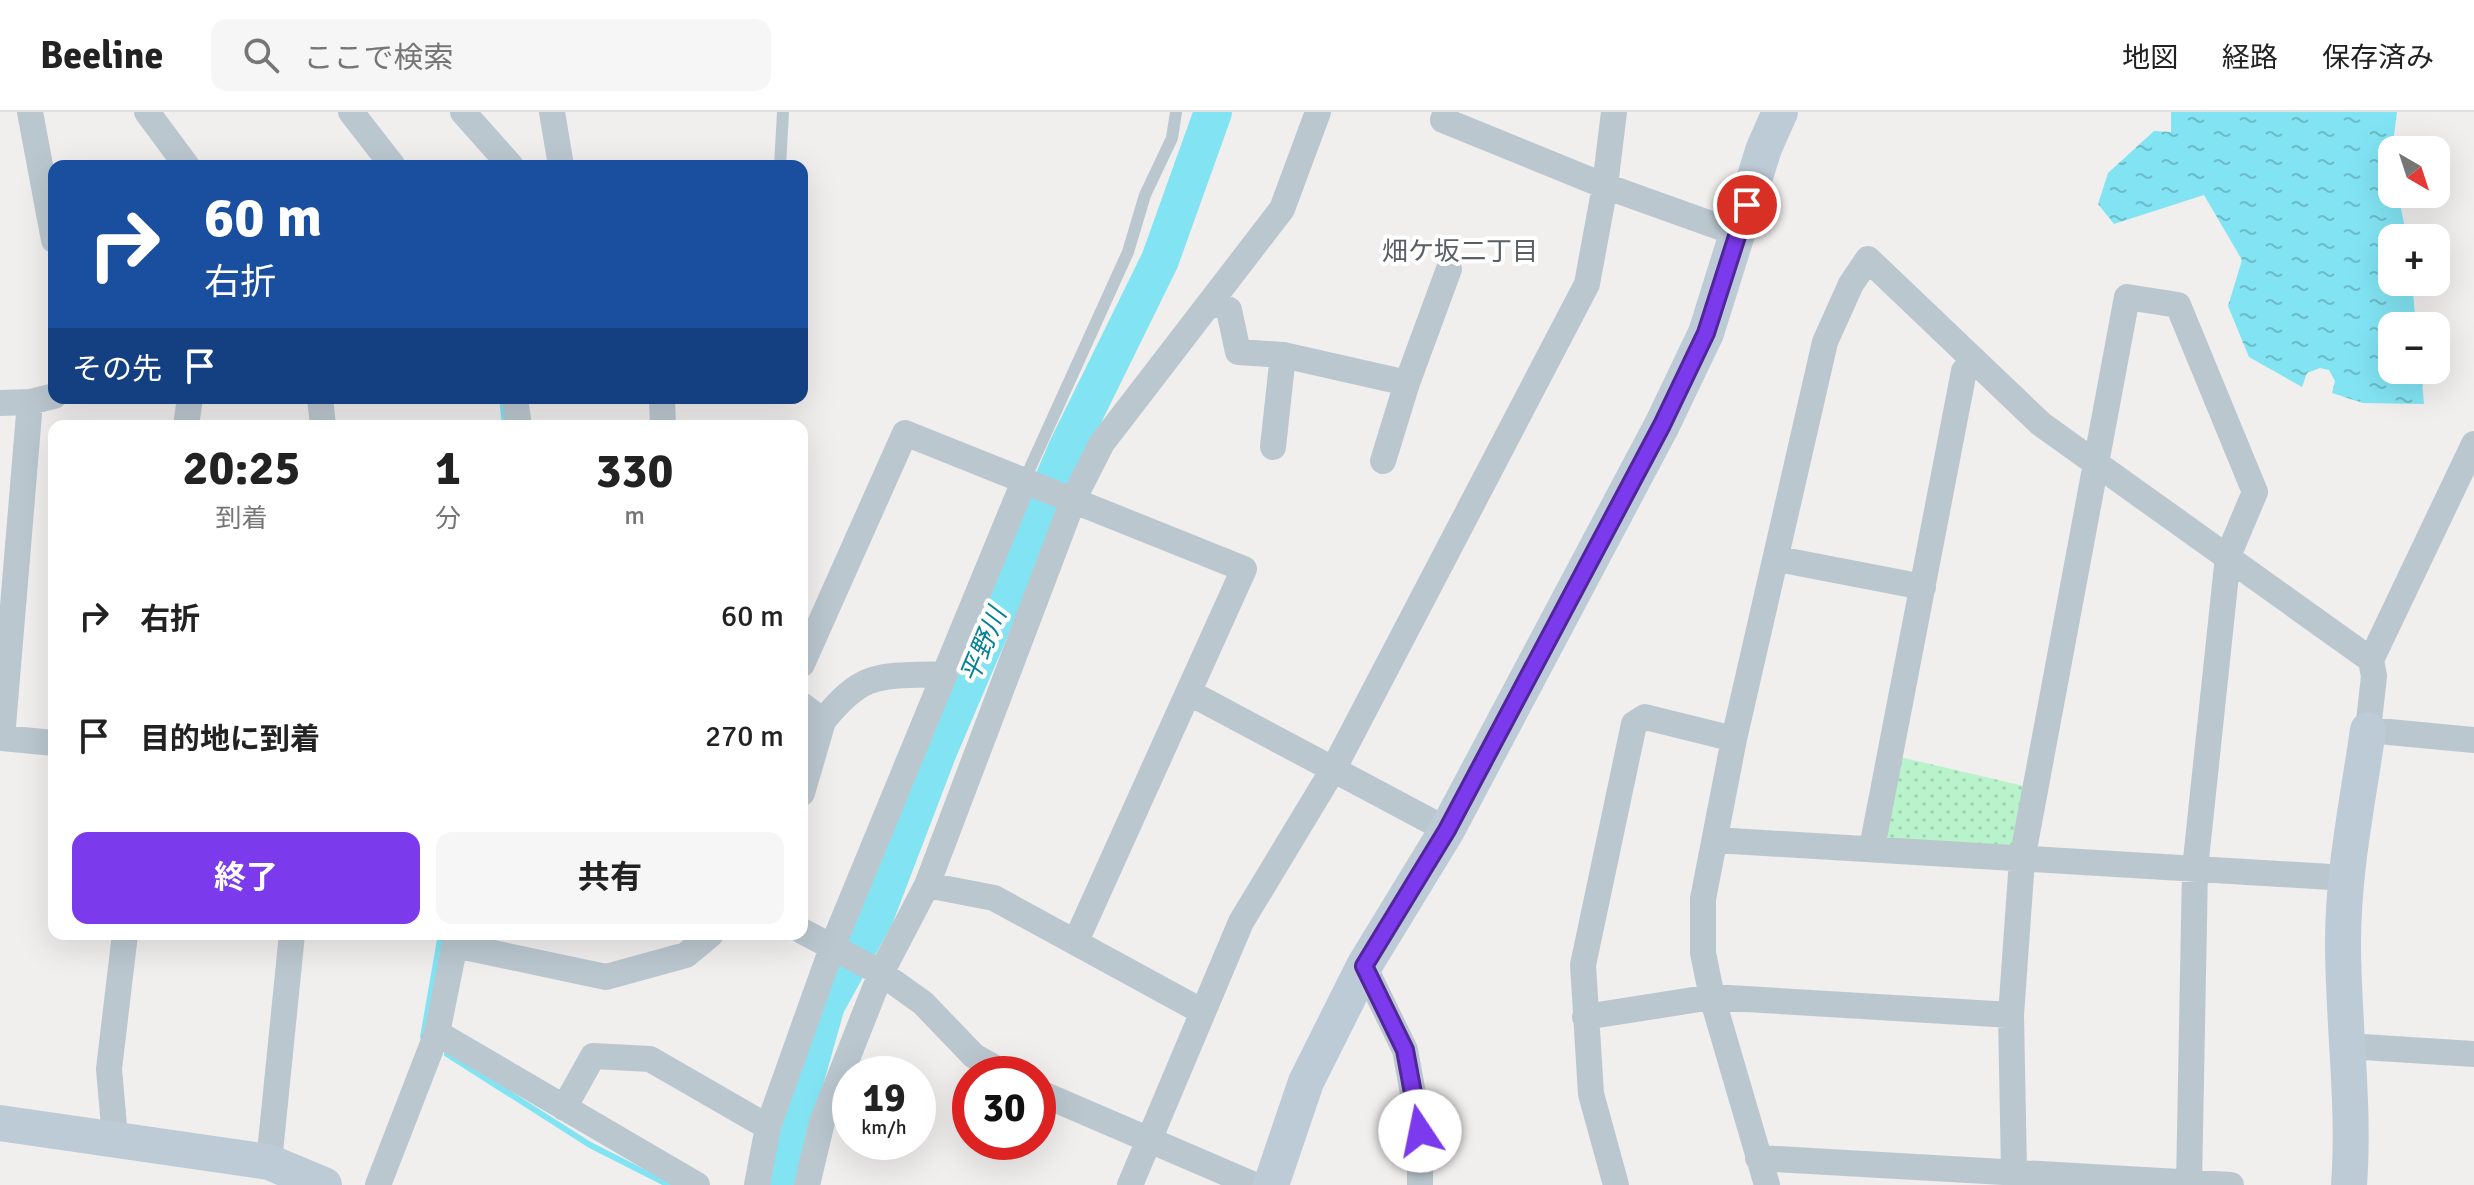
<!DOCTYPE html>
<html lang="ja">
<meta charset="utf-8">
<style>
body{margin:0;font-family:Signika,"Noto Sans JP",sans-serif;background:#f6f6f6;color:#222;height:100vh;display:flex;flex-direction:column;font-size:30px;white-space:nowrap}
*{box-sizing:border-box;margin:0}
p{font-size:26px;color:#767676}
.icon{flex:none;width:44px;height:44px;fill:none;stroke:currentColor;stroke-width:2;stroke-linecap:round;stroke-linejoin:round}
.map{position:relative;flex:1;overflow:hidden}
.panel{position:absolute;left:48px;top:308px;width:760px;height:520px;display:flex;flex-direction:column;background:#fff;border-radius:16px;box-shadow:0 8px 32px #0002}
.panel>*{flex:none}
.banner{position:absolute;left:48px;top:48px;width:760px;height:244px;border-radius:16px;box-shadow:0 8px 32px #0002;background:#1a4fa0;color:#fff;overflow:hidden}
.needle{width:52px;rotate:141deg}
.controls{position:absolute;left:2378px;top:24px;display:grid;gap:16px}
.controls a{display:grid;place-items:center;width:72px;height:72px;border-radius:16px;background:#fff;box-shadow:0 8px 32px #0002;font-size:40px}
.speed{position:absolute;left:832px;top:944px;display:flex;gap:16px;font-size:40px;font-weight:700;text-align:center}
.speed>*{display:grid;place-content:center;width:104px;height:104px;border-radius:50%;background:#fff;box-shadow:0 8px 32px #0002;line-height:1}
.speed small{font-size:20px;font-weight:400}
.speed .limit{border:12px solid #d22;background:#fff;color:#111}
.pin{position:absolute;display:grid;place-items:center;width:68px;height:68px;color:#fff;margin:-34px;border:4px solid #fff;border-radius:50%;box-shadow:0 2px 8px #0007}
.me{position:absolute;width:88px;margin:-44px;rotate:349deg;stroke-linejoin:round;filter:drop-shadow(0 0 6px #0008)}
.turn{display:flex;align-items:center;gap:28px;height:168px;padding:0 24px;font-size:36px}
.turn .icon{width:104px;height:104px;stroke-width:2.5}
.turn b{display:block;font-size:56px;line-height:68px}
.then{display:flex;align-items:center;height:76px;padding:0 24px;background:#0003;gap:16px;font-size:30px}
.eta{display:flex;justify-content:space-evenly;align-items:center;height:136px;text-align:center}
.eta b{font-size:48px;font-weight:700;line-height:56px}
.primary-button{display:flex;gap:16px;margin-top:auto;padding:16px 24px}
.primary-button a{flex:1;height:92px;border-radius:16px;background:#7c3aed;color:#fff;font-size:32px;font-weight:700;line-height:92px;text-align:center}
.primary-button a+a{background:#f6f6f6;color:#222}
ul{padding:0;list-style:none}
li{display:flex;align-items:center;gap:24px;height:120px;padding:0 24px}
li div{flex:1}
li b{display:block;font-size:30px}
li em{font-style:normal}
header{display:flex;align-items:center;gap:48px;box-sizing:border-box;height:112px;padding:0 40px;background:#fff;border-bottom:2px solid #e0e0e0}
header strong{font-size:38px}
nav{display:flex;gap:44px;margin-inline-start:auto;font-size:28px}
.search{width:560px;height:72px;background:#f6f6f6;display:flex;align-items:center;gap:20px;box-sizing:border-box;padding:0 28px;border-radius:16px;color:#767676;font-size:30px}
.map>svg:first-child{display:block}
.park{fill:url(#park-dots)}
.water{fill:url(#water-ripples)}
.lines{fill:none;stroke-linecap:round;stroke-linejoin:round}
.stream{stroke:#82e4f3;stroke-width:6}
.river{stroke:#82e4f3;stroke-width:38}
.lane{stroke:#bbc7cf;stroke-width:12}
.street{stroke:#bbc7cf;stroke-width:26}
.secondary{stroke:#bdcbd7;stroke-width:36}
.route-casing{stroke:#51269a;stroke-width:20}
.route{stroke:#7c3aed;stroke-width:14}
.labels{text-anchor:middle;stroke-width:8;stroke-linejoin:round;paint-order:stroke}
.neighbourhood-label{font-size:26px;fill:#5a5f64;stroke:#fff}
.water-label{font-size:26px;font-style:italic;fill:#038094;stroke:#fff}
</style>
<header>
<strong>Beeline</strong>
<div class="search"><svg class="icon" aria-label="search" viewBox="0 0 24 24"><circle cx="10" cy="10" r="6"/><path d="M15 15l6 6"/></svg>ここで検索</div>
<nav><a>地図</a><a>経路</a><a>保存済み</a></nav>
</header>
<div class="map">
<svg width="2474" height="1073" viewBox="0 0 2474 1073">
<defs>
<pattern id="park-dots" width="8" height="8" patternUnits="userSpaceOnUse" patternTransform="scale(2)"><rect width="8" height="8" fill="#b8f3cb"/><path d="M2 2h.1M6 6h.1" fill="none" stroke="#a0d2b1" stroke-width="1.8" stroke-linecap="round"/></pattern>
<pattern id="water-ripples" width="26" height="14" patternUnits="userSpaceOnUse" patternTransform="scale(2)"><rect width="26" height="14" fill="#82e4f3"/><path d="M2 4q2-2 4 0t4 0M15 11q2-2 4 0t4 0" fill="none" stroke="#6cbbc8"/></pattern>
</defs>
<rect width="100%" height="100%" fill="#f1eeee"/>
<!-- park -->
<path class="park" d="M1900,645L2024,674L2017,734L1889,728L1886,722Z"/>
<!-- water -->
<path class="water" d="M2171,0H2397L2390,55L2392,82H2398L2407,126H2392V170H2412L2416,214H2392V258H2421L2424,292L2363,291L2332,281L2335,269L2329,258L2320,256L2307,261L2302,275L2249,245L2228,194L2242,148L2204,83L2114,112L2098,92L2108,61L2154,19L2171,20Z"/>
<g class="lines">
<!-- stream -->
<path class="stream" d="M502,286L505,314
M423,925L441,822
M447,942L590,1033L669,1073"/>
<!-- river -->
<path class="river" d="M775,1073L826,893L875,804L938,639L1067,337L1160,148L1213,0"/>
<!-- lane -->
<path class="lane" d="M780,54L783,0
M1025,367L1128,140L1145,83L1172,26L1176,0"/>
<!-- street -->
<path class="street" d="M30,0L54,128
M147,0L187,54
M351,0L393,54
M463,0L511,54
M552,0L561,54
M1446,0L1443,8L1605,74L1739,122
M1212,188L1229,198L1238,240L1283,243L1407,271
M320,286L323,314
M515,286L519,314
M662,286L663,314
M30,290L2,626L54,631
M0,291L30,290L54,284
M186,314L190,286
M2474,332L2371,548L2374,564L2368,618L2474,628
M1273,335L1283,243
M1383,349L1407,271L1449,157
M1778,447L1923,475
M802,552L905,321L1244,457L1076,829
M1190,581L1447,718
M802,593L823,609L802,681
M823,609C865,557 880,565 943,562
M1715,728L2347,766
M1872,736L1964,259L1972,249
M927,773L994,786L1201,899
M802,819L881,861L923,891L974,944L1006,962
M455,833L606,865L686,843L711,822
M1364,854L1405,938L1420,1019V1073
M1585,905L1712,885L2011,903
M437,921L697,1073
M2347,934L2474,942
M1038,980L1254,1073
M564,996L593,944L650,947L768,1015
M115,1026L109,957L125,822
M1758,1046L2231,1073
M269,1050L292,822
M2014,1059L2011,903L2022,748L2127,185L2178,193L2255,380L2228,444L2195,757L2189,1073
M378,1073L437,921L457,822
M757,1073L768,1015L833,833L1025,367
M807,1073L822,1010L881,861L927,773L1074,386L1102,331L1282,97L1318,0
M1130,1073L1241,810L1334,656L1587,172L1605,74L1614,0
M1616,1073L1591,982L1583,853L1634,612L1645,605L1734,627
M1767,1073L1712,885L1703,841V787L1734,627L1825,230L1851,172L1868,147L2041,312L2371,548"/>
<!-- secondary -->
<path class="secondary" d="M0,1011L269,1050L324,1073
M1271,1073L1306,970L1364,854L1447,718L1662,313L1706,221L1764,36L1780,0
M2349,1073C2355,992 2343,911 2343,830C2343,759 2358,688 2368,618"/>
</g>
<g class="lines">
<!-- route casing -->
<g class="route-casing">
<path id="route" d="M1420,1019L1405,938L1364,854L1447,718L1662,313L1706,221L1747,93"/>
</g>
<!-- route -->
<use href="#route" class="route"/>
</g>
<g class="labels">
<!-- neighbourhood labels -->
<g class="neighbourhood-label">
<text x="1460" y="148">畑ケ坂二丁目</text>
</g>
<!-- water labels -->
<g class="water-label">
<text transform="translate(983 533) rotate(-67)" y="9">平野川</text>
</g>
</g>
</svg>
<div class="controls">
<a><svg class="needle" viewBox="-14 -14 28 28"><path d="M0-13l5 13h-10z" fill="#e53935"/><path d="M0 13l5-13h-10z" fill="#767676"/></svg></a>
<a>+</a>
<a>−</a>
</div>
<div class="speed"><div>19<small>km/h</small></div><div class="limit">30</div></div>
<div class="pin" style="left:1747px;top:93px;background:#d93025"><svg class="icon" aria-label="arrive" viewBox="0 0 24 24"><path d="M6 21V4h12l-3 4 3 4H6"/></svg></div>
<svg class="me" style="left:1420px;top:1019px" viewBox="-20 -20 40 40"><circle r="19" fill="#fff"/><path d="M0-13L10 11 0 6-10 11z" fill="#7c3aed"/></svg>
<div class="banner">
<div class="turn"><svg class="icon" aria-label="right" viewBox="0 0 24 24"><path d="M7 20v-9h11M14 6l5 5-5 5"/></svg><div><b>60 m</b>右折</div></div>
<div class="then">その先<svg class="icon" aria-label="arrive" viewBox="0 0 24 24"><path d="M6 21V4h12l-3 4 3 4H6"/></svg></div>
</div>
<section class="panel">
<div class="eta">
<div><b>20:25</b><p>到着</p></div>
<div><b>1</b><p>分</p></div>
<div><b>330</b><p>m</p></div>
</div>
<ul>
<li><svg class="icon" aria-label="right" viewBox="0 0 24 24"><path d="M7 20v-9h11M14 6l5 5-5 5"/></svg><div><b>右折</b></div><em>60 m</em></li>
<li><svg class="icon" aria-label="arrive" viewBox="0 0 24 24"><path d="M6 21V4h12l-3 4 3 4H6"/></svg><div><b>目的地に到着</b></div><em>270 m</em></li>
</ul>
<div class="primary-button"><a>終了</a><a>共有</a></div>
</section>
</div>
